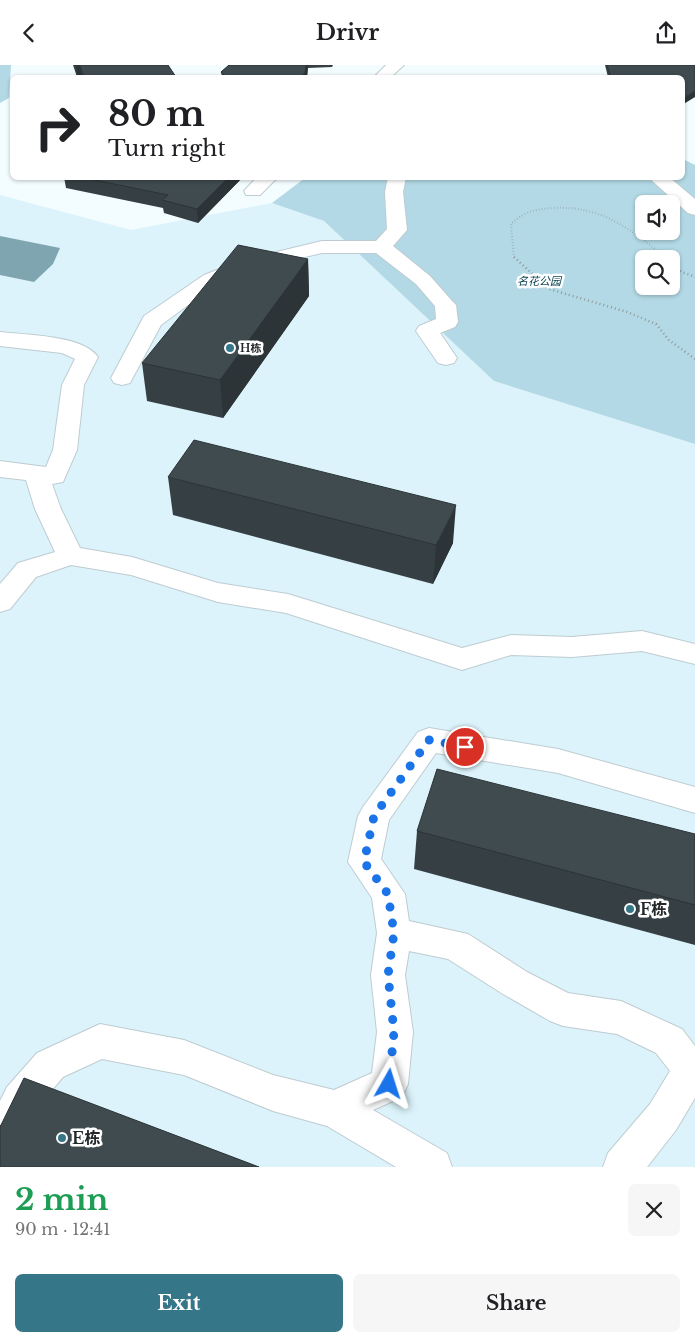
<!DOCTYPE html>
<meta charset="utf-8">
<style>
body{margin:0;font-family:"Libre Baskerville","Noto Sans SC",serif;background:#f6f6f6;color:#202124;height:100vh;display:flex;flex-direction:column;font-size:19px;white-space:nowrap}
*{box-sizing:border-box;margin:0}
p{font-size:16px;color:#757577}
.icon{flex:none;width:28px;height:28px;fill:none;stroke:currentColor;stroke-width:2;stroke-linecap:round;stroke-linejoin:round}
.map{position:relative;height:1102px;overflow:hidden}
.side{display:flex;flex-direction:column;background:#fff;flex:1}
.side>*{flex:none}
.hud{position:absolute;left:10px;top:10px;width:675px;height:105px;border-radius:8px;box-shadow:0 1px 4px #0004;background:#fff;color:#202124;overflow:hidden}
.fabs{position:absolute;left:635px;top:130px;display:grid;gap:10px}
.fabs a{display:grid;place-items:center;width:45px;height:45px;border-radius:8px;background:#fff;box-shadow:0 1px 4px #0004;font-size:25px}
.pin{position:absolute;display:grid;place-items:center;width:42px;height:42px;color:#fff;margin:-21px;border:2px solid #fff;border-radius:50%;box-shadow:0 1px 5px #0007}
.me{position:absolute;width:55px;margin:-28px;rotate:6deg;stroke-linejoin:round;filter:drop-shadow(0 0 4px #0008)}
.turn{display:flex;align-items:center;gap:18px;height:105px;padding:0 15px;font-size:22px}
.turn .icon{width:65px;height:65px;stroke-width:2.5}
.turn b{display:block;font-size:35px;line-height:42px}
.round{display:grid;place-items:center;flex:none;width:52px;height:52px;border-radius:8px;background:#f6f6f6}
.headline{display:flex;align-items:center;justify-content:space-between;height:85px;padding:0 15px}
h1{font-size:30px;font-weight:800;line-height:38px;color:#1e9e55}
.action{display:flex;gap:10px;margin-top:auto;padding:10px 15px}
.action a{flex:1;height:58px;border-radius:8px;background:#357688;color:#fff;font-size:20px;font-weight:800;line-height:58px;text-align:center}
.action a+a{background:#f6f6f6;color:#202124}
header{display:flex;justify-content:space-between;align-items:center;height:65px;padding:0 15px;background:#fff;font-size:22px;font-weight:800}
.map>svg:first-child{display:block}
.built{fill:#dcf3fb}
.green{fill:#b2d9e5;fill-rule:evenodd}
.water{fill:#7fa5b1}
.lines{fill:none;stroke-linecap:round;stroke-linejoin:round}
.minor-casing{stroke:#beccd1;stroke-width:2}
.path-far1{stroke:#91999b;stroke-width:2;stroke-dasharray:0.5 2.5;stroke-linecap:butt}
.path{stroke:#91999b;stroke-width:2.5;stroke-dasharray:1 3;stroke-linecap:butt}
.minor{fill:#fff;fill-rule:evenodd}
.wall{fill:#364044}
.shaded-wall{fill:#2c3437}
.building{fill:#3f4b4f;stroke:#2c3437}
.route{stroke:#1a73e8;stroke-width:9;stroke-dasharray:0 16.2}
.poi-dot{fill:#357688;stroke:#fff;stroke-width:2}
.labels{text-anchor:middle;stroke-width:5;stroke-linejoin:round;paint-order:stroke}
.far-park-label{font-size:11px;font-style:italic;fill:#104755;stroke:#fff}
.far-poi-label{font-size:11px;font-weight:bold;fill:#222729;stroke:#fff;text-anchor:start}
.near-poi-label{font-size:16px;font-weight:bold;fill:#222729;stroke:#fff;text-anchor:start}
</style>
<header><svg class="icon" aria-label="back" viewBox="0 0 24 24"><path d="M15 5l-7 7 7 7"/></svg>Drivr<svg class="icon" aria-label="share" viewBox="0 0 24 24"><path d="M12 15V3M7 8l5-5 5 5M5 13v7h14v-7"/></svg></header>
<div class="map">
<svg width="695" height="1102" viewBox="0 0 695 1102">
<rect width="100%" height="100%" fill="#f3fcff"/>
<!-- built -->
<path class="built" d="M0,130L131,165L272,138L324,156L494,316L695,379V1102H0Z"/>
<!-- green -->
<path class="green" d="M0,0H11L9,33L0,38Z
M683,94L695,100V379L494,316L324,156L272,138L305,113L682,112ZM644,139H671V166H644ZM644,194H671V221H644Z"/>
<!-- water -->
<path class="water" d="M0,171L60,183L53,199L34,217L0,210Z"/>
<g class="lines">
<!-- minor casing -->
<g class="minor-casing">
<path id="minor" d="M386,0H404L391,12H374Z
M257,112H278L260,130H246L244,126Z
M388,112H406L403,127L407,165L393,181L430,211L452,236L456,240L458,257L455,262L440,268L457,293L454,298L446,300L438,298L416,266L419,261L436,254L435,241L416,219L376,188H322L257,203L218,218L161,260L130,318L122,320L114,318L111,313L144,251L204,210L243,195L322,176H376L387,164L385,127Z
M648,112H669L695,134V150L688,148Z
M0,267C25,270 83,270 98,292L84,320L77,385L63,417L52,419L61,444L80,483L132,492L218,518L288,529L462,583L511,570L572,572L642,566L695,579V599L642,586L572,592L511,590L462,605L286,548L218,537L131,510L71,500L36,512L10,544L0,547V519L18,498L55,487L35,444L26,415L0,412V396L46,402L53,385L62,320L75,294L62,288L0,281Z
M429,663L558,684L695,722V748L558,708L436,688L389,755L381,794L405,829L409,856L468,869L527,907L568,928L621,936L682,964L695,981V1033L676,1065L647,1102H603L608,1088L650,1039L670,1006L656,988L617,969L563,961L550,956L503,929L448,894L409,886L405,910L413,967L408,1019L402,1032L373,1045L447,1088L452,1102H396L327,1061L273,1046L184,1010L102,994L63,1012L33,1048L14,1091L0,1096V1036L7,1022L37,988L100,959L184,975L273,1010L334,1025L372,1008L377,967L371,910L377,868L372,833L348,797L358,751L363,742L418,667Z"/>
</g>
<!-- path-far1 -->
<path class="path-far1" d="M514,193L511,159C524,147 535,144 553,143C600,140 631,164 666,193"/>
<!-- path -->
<path class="path" d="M514,192L549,224L627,247L656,259L669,275L695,294
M664,192L667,194
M671,198L682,207L695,212"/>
<!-- minor -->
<use href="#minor" class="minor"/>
</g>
<!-- wall -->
<path class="wall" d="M73,0H168L176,12H77Z
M229,0H333L332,2L308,3L307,12H222L221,7Z
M605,0H695L682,12H608Z
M64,112H243L198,158L164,148L163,143L66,123Z
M308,194L309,231L223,353L147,336L142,298Z
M168,412L453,478L433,519L173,450Z
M417,766L695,769V880L414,804Z"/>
<!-- shaded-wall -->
<path class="shaded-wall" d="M306,0H308L307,12H300Z
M76,1H80L82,12H77Z
M695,26V32L682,40V34Z
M229,112H243L198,158L197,144Z
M308,194L309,231L223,353L220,315Z
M456,440L453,478L433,519L436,480Z"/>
<!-- building -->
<path class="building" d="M75,0H168L176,12H84L80,1H76Z
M229,0H306L305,8L300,12H225L221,7Z
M607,0H695V26L682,34V12H611Z
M80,112H229L197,144L162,135L168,130Z
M238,180L308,194L220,315L142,298Z
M194,375L456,440L436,480L168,412Z
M437,704L695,769V840L417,766Z
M24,1013L259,1102H0V1061L1,1060Z"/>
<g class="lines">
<!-- route -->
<path class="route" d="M389,1019L394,967L388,910L394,868L388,829L364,797L374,751L429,675L465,682"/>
</g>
<!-- markers -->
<g class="poi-dot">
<circle cx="230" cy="283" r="5"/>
<circle cx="630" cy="844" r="5"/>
<circle cx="62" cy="1073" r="5"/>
</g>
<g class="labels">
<!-- far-park labels -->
<g class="far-park-label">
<text x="539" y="220">名花公园</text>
</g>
<!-- far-poi labels -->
<g class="far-poi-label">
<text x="240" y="287">H栋</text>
</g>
<!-- near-poi labels -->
<g class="near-poi-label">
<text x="640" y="850">F栋</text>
<text x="72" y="1079">E栋</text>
</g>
</g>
</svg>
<div class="fabs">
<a><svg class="icon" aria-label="sound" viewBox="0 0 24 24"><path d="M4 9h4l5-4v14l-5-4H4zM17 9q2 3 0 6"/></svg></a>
<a><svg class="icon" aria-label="search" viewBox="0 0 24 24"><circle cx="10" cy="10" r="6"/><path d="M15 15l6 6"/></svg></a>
</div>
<div class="pin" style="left:465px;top:682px;background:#d93025"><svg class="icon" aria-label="arrive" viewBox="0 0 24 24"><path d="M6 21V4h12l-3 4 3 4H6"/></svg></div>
<svg class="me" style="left:389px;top:1019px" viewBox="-20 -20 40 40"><path d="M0-17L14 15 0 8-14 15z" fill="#1a73e8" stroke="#fff" stroke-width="4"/></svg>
<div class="hud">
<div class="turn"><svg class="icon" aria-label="right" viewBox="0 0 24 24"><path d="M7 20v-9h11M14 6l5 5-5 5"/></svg><div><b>80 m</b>Turn right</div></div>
</div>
</div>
<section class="side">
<div class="headline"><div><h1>2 min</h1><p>90 m · 12:41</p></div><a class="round"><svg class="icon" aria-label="close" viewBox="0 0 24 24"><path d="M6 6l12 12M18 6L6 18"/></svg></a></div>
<div class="action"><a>Exit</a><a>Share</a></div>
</section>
